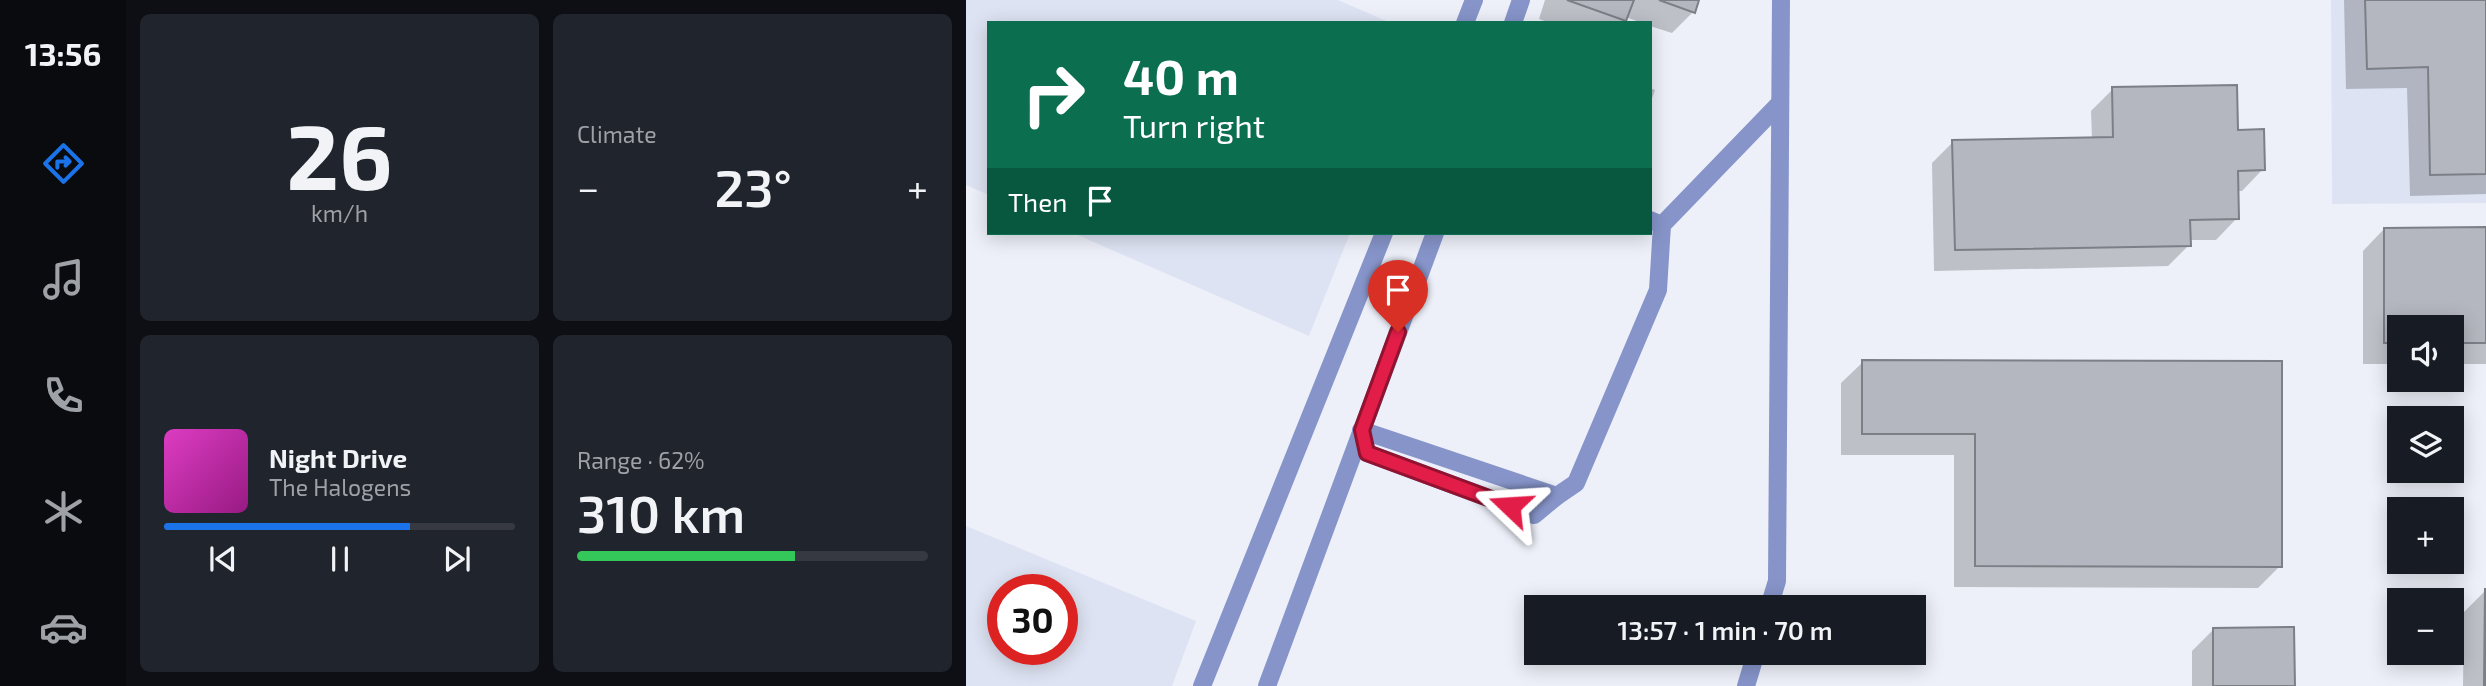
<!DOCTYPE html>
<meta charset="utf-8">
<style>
:root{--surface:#171b24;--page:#20242c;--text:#f1f3f6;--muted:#9ea1a6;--line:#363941;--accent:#1a73e8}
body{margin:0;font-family:"Exo 2",sans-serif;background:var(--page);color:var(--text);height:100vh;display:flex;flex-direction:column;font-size:26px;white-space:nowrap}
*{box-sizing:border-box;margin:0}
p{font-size:23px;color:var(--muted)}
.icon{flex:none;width:38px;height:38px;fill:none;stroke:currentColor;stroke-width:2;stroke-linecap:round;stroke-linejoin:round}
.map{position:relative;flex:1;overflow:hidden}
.drawer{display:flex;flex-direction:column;gap:14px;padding:14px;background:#0d0f14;width:840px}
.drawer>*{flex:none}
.banner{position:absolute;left:21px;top:21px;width:665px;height:214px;border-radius:0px;box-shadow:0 4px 18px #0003;background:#0b6e4f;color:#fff;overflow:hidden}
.tools{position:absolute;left:1421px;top:315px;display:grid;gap:14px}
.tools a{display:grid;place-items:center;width:77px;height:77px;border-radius:0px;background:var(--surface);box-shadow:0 4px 18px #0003;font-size:35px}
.speed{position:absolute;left:21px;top:574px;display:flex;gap:14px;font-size:35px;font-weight:700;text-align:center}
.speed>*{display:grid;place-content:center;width:91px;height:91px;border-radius:50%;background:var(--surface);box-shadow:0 4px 18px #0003;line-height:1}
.speed .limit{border:10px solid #d22;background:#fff;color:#111}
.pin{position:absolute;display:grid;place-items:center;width:60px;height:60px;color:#fff;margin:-72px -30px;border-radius:50% 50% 50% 0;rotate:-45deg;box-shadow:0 0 7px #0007}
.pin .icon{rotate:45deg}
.me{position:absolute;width:77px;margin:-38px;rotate:290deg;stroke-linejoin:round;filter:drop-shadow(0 0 5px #0008)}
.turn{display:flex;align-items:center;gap:24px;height:147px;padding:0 21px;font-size:32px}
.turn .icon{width:91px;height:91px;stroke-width:2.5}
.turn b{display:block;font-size:49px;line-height:60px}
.then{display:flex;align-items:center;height:66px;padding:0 21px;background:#0003;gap:14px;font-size:26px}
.big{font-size:52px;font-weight:600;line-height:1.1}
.drawer .tile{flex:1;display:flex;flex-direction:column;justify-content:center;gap:10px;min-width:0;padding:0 24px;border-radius:10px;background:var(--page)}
.drawer .dial{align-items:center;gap:0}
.dial b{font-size:91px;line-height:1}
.song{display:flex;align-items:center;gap:21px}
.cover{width:84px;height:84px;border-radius:10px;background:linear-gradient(135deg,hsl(310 70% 55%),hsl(310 70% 35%))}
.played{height:7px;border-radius:4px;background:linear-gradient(90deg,var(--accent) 70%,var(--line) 70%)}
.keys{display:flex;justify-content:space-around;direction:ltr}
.heat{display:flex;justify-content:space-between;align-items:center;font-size:38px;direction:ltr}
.charge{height:10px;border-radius:5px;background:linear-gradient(90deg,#34c759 62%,var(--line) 0)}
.drawer .tiles{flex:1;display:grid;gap:14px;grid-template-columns:repeat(2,1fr)}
.trip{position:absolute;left:558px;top:595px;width:402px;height:70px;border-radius:0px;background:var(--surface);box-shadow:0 4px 18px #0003;font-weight:600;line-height:70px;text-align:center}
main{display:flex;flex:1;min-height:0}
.tab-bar{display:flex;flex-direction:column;width:126px;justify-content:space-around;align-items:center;background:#090b0e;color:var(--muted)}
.tab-bar .icon{width:49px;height:49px}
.tab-bar .active{color:var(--accent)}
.tab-bar b{font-size:32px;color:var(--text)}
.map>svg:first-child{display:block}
.built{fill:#dee3f3;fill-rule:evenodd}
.shadow{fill:#0003}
.building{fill:#b5b7c0;stroke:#7c7f86;stroke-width:2}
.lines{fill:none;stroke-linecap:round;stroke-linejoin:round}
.minor{stroke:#8694c9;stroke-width:18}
.route-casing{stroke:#92132f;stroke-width:18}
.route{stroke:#e11d48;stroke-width:12}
</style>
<main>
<nav class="tab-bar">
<b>13:56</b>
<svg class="icon active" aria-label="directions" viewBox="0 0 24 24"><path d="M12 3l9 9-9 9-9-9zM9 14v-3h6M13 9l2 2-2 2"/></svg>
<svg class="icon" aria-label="music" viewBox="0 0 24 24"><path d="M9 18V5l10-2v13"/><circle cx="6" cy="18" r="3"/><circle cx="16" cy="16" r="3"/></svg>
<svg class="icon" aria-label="phone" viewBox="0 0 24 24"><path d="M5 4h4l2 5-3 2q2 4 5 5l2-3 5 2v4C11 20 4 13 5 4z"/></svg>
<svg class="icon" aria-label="climate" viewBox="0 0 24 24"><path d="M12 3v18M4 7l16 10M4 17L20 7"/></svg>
<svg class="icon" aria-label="car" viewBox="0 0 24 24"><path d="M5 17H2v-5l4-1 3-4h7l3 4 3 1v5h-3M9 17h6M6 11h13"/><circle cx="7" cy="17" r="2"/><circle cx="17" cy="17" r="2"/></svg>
</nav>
<section class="drawer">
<div class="tiles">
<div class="tile dial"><b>26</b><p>km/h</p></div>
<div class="tile"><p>Climate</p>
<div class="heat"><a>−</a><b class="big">23°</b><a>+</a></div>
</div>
<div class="tile">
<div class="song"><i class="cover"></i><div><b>Night Drive</b><p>The Halogens</p></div></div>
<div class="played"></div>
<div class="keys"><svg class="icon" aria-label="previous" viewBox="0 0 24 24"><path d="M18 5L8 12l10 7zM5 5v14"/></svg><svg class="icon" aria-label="pause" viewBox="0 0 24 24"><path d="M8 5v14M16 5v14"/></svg><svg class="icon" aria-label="next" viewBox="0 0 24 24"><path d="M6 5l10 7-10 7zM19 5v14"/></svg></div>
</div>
<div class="tile"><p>Range · 62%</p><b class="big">310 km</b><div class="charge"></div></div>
</div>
</section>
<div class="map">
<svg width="1520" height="686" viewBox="0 0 1520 686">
<rect width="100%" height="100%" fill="#edf0f9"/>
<!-- built -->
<g class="built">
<polygon points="0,0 372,0 425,23 23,23 23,195 0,185"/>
<polygon points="1365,0 1520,0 1520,203 1366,204"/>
<polygon points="107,233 384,233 343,336"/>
<path d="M0,526L230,621L206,686H0ZM37,590H96V649H37Z"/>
</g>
<!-- shadow -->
<g class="shadow">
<polygon points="579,0 731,0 727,12 706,33 684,26 684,23 676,23 660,17 656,23 584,23 573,19"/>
<polygon points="1378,0 1520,0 1520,194 1444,196 1441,88 1380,89"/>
<polygon points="684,88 689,90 684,104"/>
<polygon points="1147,89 1270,131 1297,169 1276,191 1271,191 1271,218 1250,240 1223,240 1223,245 1202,266 968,271 966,163 987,142 1126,139 1125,111"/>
<polygon points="1418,229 1520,229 1520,364 1486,364 1486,327 1433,327 1433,364 1397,364 1397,251"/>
<polygon points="897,362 1314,566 1292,588 988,587 988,455 875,455 875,383"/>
<polygon points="1520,590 1520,686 1497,686 1498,612"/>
<polygon points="1247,630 1327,686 1226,686 1226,651"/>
</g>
<!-- building -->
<g class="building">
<polygon points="601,0 668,0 660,21"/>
<polygon points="693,0 733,0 729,13"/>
<polygon points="1399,0 1520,0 1520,174 1464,175 1462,67 1401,69"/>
<polygon points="1271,85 1272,130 1298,129 1299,170 1272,171 1273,219 1224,220 1225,246 989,250 986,140 1147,137 1146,87"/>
<polygon points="1520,227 1520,343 1486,343 1486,327 1433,327 1433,343 1418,343 1418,228"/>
<polygon points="896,360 1316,361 1316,567 1009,566 1009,434 896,434"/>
<polygon points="1519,588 1520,686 1518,686"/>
<polygon points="1328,627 1329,686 1247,686 1247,628"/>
</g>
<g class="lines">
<!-- minor -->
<g class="minor">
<polyline points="499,23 508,0"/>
<polyline points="547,23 555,0"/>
<polyline points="684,220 696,225 814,103"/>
<polyline points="395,430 591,496 610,483 692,290 696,225"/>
<polyline points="396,431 401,453 568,515 591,496"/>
<polyline points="803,607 811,581 815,0"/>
<polyline points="236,686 418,233"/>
<polyline points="301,686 469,233"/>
<polyline points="780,686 790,653"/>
</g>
</g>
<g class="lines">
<defs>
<polyline id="route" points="432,332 396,430 401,453 544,506"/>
</defs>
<!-- route casing -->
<use href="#route" class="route-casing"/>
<!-- route -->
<use href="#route" class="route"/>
</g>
</svg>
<div class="tools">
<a><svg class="icon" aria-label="sound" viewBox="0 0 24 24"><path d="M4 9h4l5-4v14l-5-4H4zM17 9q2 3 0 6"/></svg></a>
<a><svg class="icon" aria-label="layers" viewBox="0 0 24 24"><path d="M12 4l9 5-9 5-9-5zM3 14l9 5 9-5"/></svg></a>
<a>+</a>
<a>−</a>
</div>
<div class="speed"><div class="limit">30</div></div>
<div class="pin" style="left:432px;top:332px;background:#d93025"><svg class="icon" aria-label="arrive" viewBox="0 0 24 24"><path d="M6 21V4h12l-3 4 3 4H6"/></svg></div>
<svg class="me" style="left:544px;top:506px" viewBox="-20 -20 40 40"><path d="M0-17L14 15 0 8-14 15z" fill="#e11d48" stroke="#fff" stroke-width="4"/></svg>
<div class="trip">13:57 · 1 min · 70 m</div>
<div class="banner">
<div class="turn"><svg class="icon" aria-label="right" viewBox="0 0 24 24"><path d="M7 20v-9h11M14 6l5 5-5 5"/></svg><div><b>40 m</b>Turn right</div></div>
<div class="then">Then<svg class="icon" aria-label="arrive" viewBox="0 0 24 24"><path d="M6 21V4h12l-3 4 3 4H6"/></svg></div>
</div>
</div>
</main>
